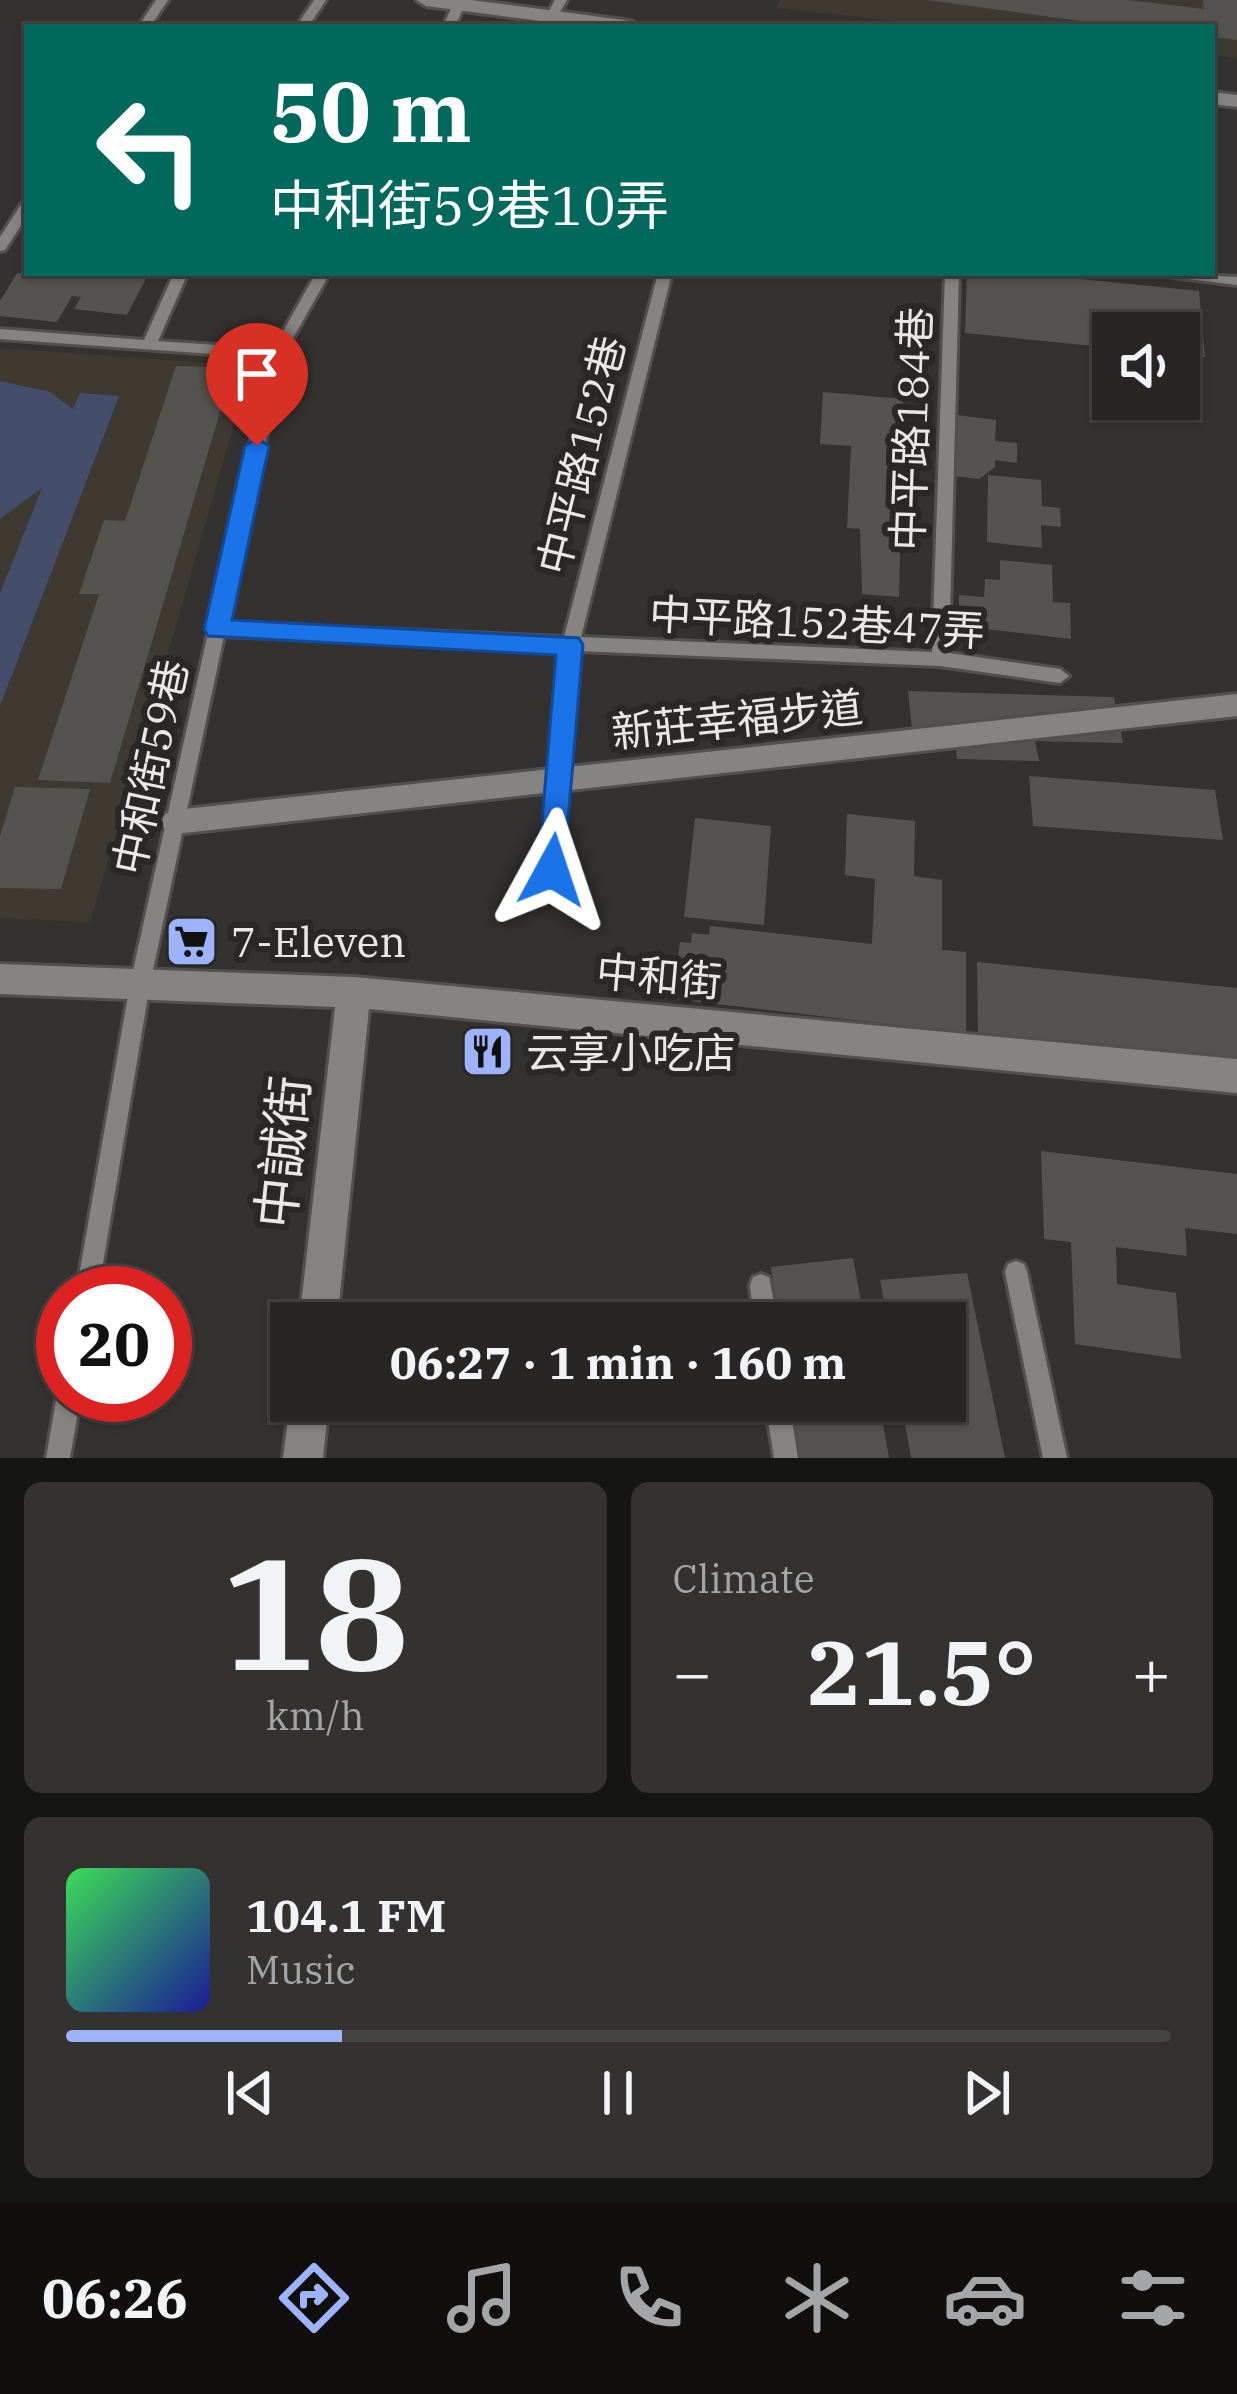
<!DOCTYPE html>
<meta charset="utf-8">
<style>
:root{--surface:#272624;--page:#333231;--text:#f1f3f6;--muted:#a4a5a6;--line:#434341;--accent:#9db4fd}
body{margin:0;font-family:"IBM Plex Serif","Noto Sans TC",serif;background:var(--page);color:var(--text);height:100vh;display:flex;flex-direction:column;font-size:45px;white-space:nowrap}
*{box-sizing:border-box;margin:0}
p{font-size:39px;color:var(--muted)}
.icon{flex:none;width:66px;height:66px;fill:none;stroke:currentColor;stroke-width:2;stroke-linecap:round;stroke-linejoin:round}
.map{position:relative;height:1458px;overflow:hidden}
.details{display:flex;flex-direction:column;gap:24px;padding:24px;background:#151514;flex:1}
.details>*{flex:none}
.banner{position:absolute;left:24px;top:24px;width:1191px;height:252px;border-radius:0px;box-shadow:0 3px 9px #0004,0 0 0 3px var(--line);background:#00695c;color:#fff;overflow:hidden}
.buttons{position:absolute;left:1092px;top:312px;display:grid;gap:24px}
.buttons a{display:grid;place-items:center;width:108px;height:108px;border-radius:0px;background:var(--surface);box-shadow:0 3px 9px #0004,0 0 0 3px var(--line);font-size:60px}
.speed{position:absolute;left:36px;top:1266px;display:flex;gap:24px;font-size:60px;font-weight:700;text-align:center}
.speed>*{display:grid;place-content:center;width:156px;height:156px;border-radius:50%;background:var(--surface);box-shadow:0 3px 9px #0004,0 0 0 3px var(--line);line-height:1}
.speed .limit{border:18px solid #d22;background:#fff;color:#111}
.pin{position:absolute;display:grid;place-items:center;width:102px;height:102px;color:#fff;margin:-123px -51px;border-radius:50% 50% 50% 0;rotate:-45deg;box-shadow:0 0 12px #0007}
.pin .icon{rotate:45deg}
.me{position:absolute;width:132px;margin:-66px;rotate:5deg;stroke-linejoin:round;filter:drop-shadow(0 0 9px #0008)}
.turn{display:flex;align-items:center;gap:42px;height:252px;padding:0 48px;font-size:54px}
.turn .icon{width:156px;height:156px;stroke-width:2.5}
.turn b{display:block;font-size:84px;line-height:102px}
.big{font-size:90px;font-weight:700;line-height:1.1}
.details .widget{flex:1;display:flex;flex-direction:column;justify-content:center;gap:18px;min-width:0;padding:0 42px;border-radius:18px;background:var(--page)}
.details .dial{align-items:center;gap:0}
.dial b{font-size:156px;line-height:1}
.song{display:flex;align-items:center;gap:36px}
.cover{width:144px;height:144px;border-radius:18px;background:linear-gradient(135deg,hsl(130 70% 55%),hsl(240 70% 35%))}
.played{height:12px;border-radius:6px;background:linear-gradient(90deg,var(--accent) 25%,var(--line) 25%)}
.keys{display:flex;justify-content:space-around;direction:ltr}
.heat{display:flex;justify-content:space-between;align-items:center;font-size:66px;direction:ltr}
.details .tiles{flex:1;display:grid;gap:24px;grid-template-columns:1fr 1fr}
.widget:last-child{grid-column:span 2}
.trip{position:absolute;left:270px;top:1302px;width:696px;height:120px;border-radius:0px;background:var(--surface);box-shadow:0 3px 9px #0004,0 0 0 3px var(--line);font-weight:700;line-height:120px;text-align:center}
.menu{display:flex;height:192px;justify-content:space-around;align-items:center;background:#100f0e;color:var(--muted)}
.menu .icon{width:84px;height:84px}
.menu .selected{color:var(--accent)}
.menu b{font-size:54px;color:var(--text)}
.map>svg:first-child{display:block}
.built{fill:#3e3931}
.green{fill:#444d6a}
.building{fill:#555350}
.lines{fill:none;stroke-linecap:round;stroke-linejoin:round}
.service-casing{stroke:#51504e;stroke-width:6}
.pedestrian-casing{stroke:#51504e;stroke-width:6}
.minor-casing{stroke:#51504e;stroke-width:6}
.service{fill:#868482;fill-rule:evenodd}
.pedestrian{fill:#868482;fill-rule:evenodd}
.minor{fill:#868482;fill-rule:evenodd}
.route{fill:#1a73e8;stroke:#114b97;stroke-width:3}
.labels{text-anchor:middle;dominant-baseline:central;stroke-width:12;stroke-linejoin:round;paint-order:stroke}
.street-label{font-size:42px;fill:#e9e8e6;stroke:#2a2826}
.poi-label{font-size:42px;fill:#e9e8e6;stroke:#2a2826;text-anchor:start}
.near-street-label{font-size:51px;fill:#e9e8e6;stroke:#2a2826}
</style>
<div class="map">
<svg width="1237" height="1458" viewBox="0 0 1237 1458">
<rect width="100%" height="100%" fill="#343230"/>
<!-- built -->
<g class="built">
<polygon points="780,0 1237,0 1237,58 1212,55 1212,27 952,27 776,8"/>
<polygon points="0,348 251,366 90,922 0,918"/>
</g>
<!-- green -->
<polygon class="green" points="0,381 50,392 73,409 80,393 119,396 0,706 0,593 42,488 0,519"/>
<!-- building -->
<g class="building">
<polygon points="927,0 1128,0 1204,9 1203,0 1237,0 1237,40 1212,37 1212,27 1125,27"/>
<polygon points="17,273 39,275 149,273 127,315 74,309 81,297 72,296 57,322 0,316 0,301"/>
<polygon points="967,273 1021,273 1199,291 1205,357 1179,355 1179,333 1113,333 1113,348 965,333"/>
<polygon points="176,366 233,368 110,783 38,780 99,594 79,594 104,520 125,521"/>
<polygon points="823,392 903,399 899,597 862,594 860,529 847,528 851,446 820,444"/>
<polygon points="950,414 996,420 995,441 1017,443 1017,463 995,460 995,467 979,479 946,475"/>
<polygon points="988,475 1041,480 1042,506 1060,508 1061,527 1041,525 1042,548 987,542"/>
<polygon points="1000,560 1052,565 1053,602 1070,603 1071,639 959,626 959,595 984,597 985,579 1000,580"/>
<polygon points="908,691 1114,697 1123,743 1035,741 1039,761 957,759 955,739 913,738"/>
<polygon points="1029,776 1215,790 1223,840 1033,826"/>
<polygon points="15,787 90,789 61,889 0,888 0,836"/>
<polygon points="847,814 915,821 914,876 942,880 942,950 966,952 966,1033 673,999 680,942 691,943 692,933 709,935 710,926 872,944 875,879 845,875"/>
<polygon points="695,818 771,826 764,925 684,917"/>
<polygon points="977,962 1237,988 1237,1060 978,1033"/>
<polygon points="1041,1151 1237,1174 1237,1234 1185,1228 1187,1256 1116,1247 1117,1284 1176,1293 1181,1359 1075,1344 1071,1242 1044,1239"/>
<polygon points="853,1258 865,1323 779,1323 771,1267"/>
<polygon points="967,1273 1005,1458 911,1458 901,1401 945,1401 945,1323 888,1323 880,1280"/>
<polygon points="791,1401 879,1401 889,1458 800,1458"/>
</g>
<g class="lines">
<defs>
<g id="service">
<polygon points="156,0 168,0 150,27 138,27"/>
<polygon points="314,0 326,0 308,27 296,27"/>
<polygon points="459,0 465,4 455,27 443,27 453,4"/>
<polygon points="555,0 567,0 556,19 548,19 546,16"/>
<polygon points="27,202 27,216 5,250 0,251 0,237 22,203"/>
<polygon points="174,273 188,273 158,341 273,349 316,273 330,273 284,354 227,623 564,637 658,273 672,273 581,637 932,652 945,273 959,273 949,653 1060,669 1069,676 1060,683 940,666 578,651 562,870 559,876 552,878 545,876 542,870 561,650 224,636 150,984 98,1293 76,1293 130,984 269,358 0,339 0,329 144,340"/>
<polygon points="1165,273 1237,277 1237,285 1172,277"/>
<polygon points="1016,1261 1024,1264 1027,1272 1067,1458 1043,1458 1005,1272 1008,1264"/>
<polygon points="761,1274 769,1277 778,1323 754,1323 750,1285 753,1277"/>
<polygon points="63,1386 63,1395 81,1395 70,1458 46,1458 57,1395"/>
<polygon points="765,1401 789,1401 798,1458 774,1458"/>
</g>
<polygon id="pedestrian" points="1237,694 1237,716 175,834 165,830 161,822 165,814 175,810"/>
<g id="minor">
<polygon points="416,0 471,0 631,21 641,27 586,27 426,6"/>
<polygon points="1212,92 1237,95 1237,107 1212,104"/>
<polygon points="0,964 354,977 1237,1059 1237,1093 369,1009 337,1323 299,1323 335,1007 0,994"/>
<polygon points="291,1397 291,1401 329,1401 323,1458 283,1458"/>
</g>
</defs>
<!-- service casing -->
<use href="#service" class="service-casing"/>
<!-- pedestrian casing -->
<use href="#pedestrian" class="pedestrian-casing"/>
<!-- minor casing -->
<use href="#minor" class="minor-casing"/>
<!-- service -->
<use href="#service" class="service"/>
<!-- pedestrian -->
<use href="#pedestrian" class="pedestrian"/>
<!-- minor -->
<use href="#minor" class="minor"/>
</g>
<!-- route -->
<polygon class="route" points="257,438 269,446 232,620 579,638 583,645 563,879 552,882 542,879 538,870 556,655 208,636 204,629 245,446"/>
<!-- icons -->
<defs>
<symbol id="supermarket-square" viewBox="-11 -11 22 22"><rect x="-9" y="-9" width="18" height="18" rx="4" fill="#9db4fd" stroke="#2a2826"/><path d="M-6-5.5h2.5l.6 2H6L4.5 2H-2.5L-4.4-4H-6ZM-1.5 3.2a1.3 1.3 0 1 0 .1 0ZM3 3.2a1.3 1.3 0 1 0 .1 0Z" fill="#111"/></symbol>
<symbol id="restaurant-square" viewBox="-11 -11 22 22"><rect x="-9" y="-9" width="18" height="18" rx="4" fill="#9db4fd" stroke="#2a2826"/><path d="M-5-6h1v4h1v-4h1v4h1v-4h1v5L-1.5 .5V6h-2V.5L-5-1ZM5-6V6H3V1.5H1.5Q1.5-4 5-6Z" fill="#111"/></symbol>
</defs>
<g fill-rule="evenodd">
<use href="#supermarket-square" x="162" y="912" width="59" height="59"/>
<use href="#restaurant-square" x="458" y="1022" width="59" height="59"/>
</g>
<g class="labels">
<!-- street labels -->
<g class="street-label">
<text transform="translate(911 429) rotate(-88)">中平路184巷</text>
<text transform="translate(581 455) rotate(-76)">中平路152巷</text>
<text transform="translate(817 622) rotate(3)">中平路152巷47弄</text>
<text transform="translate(737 719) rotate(-6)">新莊幸福步道</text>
<text transform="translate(150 767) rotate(-78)">中和街59巷</text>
<text transform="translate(659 976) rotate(5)">中和街</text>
</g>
<!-- poi labels -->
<g class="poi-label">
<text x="231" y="941">7-Eleven</text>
<text x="526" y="1052">云享小吃店</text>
</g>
<!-- near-street labels -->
<g class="near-street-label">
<text transform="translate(282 1152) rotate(-84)">中誠街</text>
</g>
</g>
</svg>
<div class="buttons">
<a><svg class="icon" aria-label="sound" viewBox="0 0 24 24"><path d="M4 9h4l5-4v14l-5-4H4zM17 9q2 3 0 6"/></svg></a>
</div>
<div class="speed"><div class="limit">20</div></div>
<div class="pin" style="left:257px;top:446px;background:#d93025"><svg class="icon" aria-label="arrive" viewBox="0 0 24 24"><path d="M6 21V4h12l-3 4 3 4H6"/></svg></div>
<svg class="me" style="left:552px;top:870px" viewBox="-20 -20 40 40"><path d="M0-17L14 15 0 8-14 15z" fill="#1a73e8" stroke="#fff" stroke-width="4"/></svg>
<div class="trip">06:27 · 1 min · 160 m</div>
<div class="banner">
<div class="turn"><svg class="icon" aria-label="left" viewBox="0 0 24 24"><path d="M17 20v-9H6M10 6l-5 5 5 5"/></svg><div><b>50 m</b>中和街59巷10弄</div></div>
</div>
</div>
<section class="details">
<div class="tiles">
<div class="widget dial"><b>18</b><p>km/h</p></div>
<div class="widget"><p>Climate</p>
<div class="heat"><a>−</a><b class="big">21.5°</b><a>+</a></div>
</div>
<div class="widget">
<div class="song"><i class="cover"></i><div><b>104.1 FM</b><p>Music</p></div></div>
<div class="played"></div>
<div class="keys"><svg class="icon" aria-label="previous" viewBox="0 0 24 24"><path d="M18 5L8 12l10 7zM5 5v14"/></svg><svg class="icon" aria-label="pause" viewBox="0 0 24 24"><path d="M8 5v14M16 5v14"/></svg><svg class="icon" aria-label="next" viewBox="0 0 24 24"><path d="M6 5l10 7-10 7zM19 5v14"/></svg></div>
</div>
</div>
</section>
<nav class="menu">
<b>06:26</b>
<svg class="icon selected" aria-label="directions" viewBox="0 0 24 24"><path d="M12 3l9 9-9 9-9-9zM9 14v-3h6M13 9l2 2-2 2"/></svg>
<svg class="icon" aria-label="music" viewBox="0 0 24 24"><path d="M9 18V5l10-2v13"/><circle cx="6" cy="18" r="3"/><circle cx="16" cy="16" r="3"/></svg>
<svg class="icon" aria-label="phone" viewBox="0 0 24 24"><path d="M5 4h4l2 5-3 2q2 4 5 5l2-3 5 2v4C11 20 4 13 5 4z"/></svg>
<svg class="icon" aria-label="climate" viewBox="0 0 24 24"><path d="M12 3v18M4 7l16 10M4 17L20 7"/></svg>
<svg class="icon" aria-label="car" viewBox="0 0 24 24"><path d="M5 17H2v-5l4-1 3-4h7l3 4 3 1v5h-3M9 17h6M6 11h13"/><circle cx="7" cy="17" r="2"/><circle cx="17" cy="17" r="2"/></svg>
<svg class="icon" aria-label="filters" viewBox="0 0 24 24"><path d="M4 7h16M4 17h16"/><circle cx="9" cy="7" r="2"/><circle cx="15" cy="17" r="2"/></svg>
</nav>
